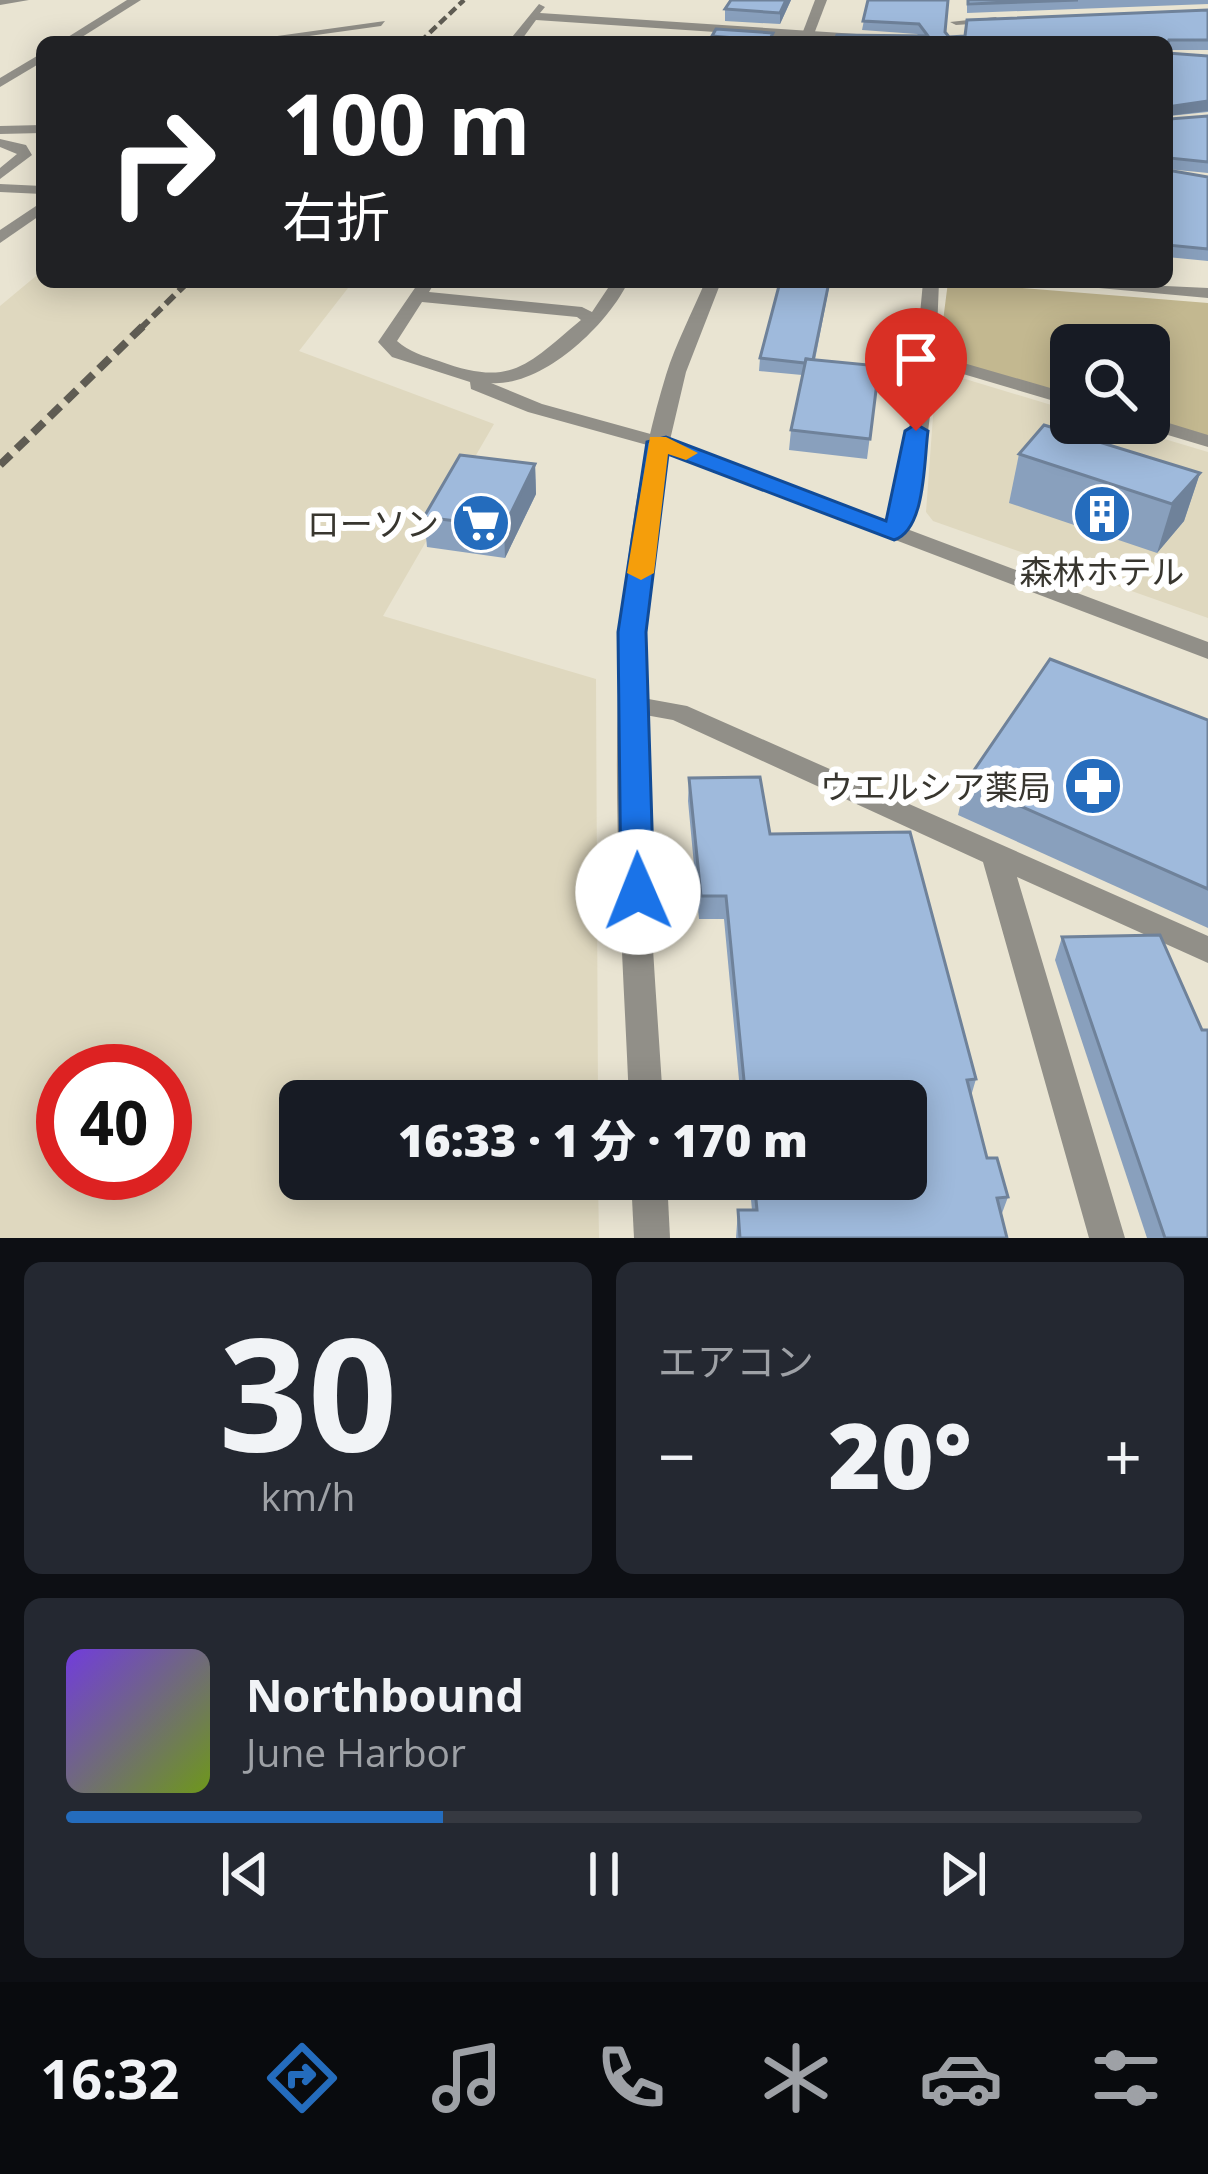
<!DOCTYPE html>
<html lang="ja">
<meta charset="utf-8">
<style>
:root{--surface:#171b24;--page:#242831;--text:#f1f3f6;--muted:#9ea1a6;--line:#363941;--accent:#246cbd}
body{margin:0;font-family:"Open Sans","Noto Sans JP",sans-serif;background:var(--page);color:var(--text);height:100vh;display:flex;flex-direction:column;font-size:45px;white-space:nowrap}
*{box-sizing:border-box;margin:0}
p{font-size:39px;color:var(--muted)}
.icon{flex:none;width:66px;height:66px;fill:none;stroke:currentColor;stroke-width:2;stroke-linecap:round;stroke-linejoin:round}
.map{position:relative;height:1238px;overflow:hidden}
.drawer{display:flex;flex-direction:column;gap:24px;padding:24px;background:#0d0f14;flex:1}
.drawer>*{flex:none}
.top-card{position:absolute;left:36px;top:36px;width:1137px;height:252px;border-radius:18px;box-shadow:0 6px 30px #0003;background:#202124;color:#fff;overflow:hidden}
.buttons{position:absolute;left:1050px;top:324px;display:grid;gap:24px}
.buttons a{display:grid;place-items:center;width:120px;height:120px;border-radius:18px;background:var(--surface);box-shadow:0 6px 30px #0003;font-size:60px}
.speed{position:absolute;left:36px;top:1044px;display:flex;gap:24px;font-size:60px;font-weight:700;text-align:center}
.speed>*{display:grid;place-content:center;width:156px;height:156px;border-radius:50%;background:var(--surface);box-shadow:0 6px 30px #0003;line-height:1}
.speed .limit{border:18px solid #d22;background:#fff;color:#111}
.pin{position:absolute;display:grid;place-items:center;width:102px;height:102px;color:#fff;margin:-123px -51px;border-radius:50% 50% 50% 0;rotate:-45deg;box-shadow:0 0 12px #0007}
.pin .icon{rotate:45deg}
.me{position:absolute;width:132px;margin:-66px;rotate:359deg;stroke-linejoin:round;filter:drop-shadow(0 0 9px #0008)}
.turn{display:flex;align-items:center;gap:42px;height:252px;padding:0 48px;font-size:54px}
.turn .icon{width:156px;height:156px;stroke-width:2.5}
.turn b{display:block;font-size:84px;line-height:102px}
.big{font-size:90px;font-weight:800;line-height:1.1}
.drawer .tile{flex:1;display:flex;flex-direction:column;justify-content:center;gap:18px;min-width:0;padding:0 42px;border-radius:18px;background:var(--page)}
.drawer .dial{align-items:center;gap:0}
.dial b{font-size:156px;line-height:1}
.song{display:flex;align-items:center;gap:36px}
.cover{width:144px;height:144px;border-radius:18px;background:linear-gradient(135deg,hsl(260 70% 55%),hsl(80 70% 35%))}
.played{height:12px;border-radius:6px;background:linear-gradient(90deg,var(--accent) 35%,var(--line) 35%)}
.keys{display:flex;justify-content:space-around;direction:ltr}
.heat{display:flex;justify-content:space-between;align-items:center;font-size:66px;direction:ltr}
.drawer .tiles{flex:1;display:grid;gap:24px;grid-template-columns:1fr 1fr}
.tile:last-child{grid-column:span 2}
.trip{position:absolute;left:279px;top:1080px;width:648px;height:120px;border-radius:18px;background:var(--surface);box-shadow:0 6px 30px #0003;font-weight:800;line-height:120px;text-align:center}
.tabs{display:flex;height:192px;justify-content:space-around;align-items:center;background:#090b0e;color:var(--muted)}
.tabs .icon{width:84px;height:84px}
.tabs .on{color:var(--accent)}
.tabs b{font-size:54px;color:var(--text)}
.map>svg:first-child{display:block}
.built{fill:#dfd8bf;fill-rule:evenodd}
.green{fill:#c3b890}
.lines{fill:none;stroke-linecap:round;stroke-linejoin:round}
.minor{fill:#918f88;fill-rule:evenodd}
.tertiary{fill:#918f88;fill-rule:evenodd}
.rail-far2{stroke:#5f5c53;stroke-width:4.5;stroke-dasharray:9 4.5;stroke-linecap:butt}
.rail-far1{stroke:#5f5c53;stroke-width:6;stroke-dasharray:12 6;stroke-linecap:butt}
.rail{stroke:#5f5c53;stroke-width:8;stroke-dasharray:15 8;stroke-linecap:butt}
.wall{fill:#89a0bd}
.shaded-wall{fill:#6f829a}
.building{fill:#9fbadc;stroke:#6f829a;stroke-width:3}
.route{fill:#1a73e8;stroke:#114b97;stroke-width:3}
.slow{fill:#f59e0b}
.labels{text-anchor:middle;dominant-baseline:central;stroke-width:12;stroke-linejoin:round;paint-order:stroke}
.poi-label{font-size:33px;fill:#38362f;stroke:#fff;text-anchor:end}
</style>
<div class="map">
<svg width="1208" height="1238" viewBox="0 0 1208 1238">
<rect width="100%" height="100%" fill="#e9e4d2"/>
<!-- built -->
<g class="built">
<path d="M42,271V282H292L348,288L299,351L494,424L383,616L596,679L598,1101H300V1179H598L599,1238H0V306ZM63,1071H165V1173H63Z"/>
<polygon points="952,375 1071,411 1071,423 1111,423 1208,452 1208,618 933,521 926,512 936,376"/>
</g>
<!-- green -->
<polygon class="green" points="948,282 1208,303 1208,437 1149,420 1149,345 1071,345 1071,396 951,360 939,352"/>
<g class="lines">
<!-- minor -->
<g class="minor">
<polygon points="0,0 29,0 0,5"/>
<polygon points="539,4 545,7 540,13 917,38 923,42 864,42 536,20 520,42 508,42"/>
<polygon points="996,17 1000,22 956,25 950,22"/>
<polygon points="385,21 381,26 266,42 234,42"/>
<polygon points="42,125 42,133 0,134 0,126"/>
<polygon points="0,139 26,145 32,155 0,179 0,168 17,154 0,147"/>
<polygon points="0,184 42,186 42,194 0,192"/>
<path d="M419,282H435L429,292L582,307L592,312L612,282H628C607,326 542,387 491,383L542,404L665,438L668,442L658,448L528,412L471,389L470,382L392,357L378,342ZM422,302L577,317L581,320C527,365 512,388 439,361C424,356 409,352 397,341Z"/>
<polygon points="923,282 939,282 936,355 1071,394 1071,406 936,366 923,473 905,533 894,540 883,533 908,442"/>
<polygon points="1080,282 1208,288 1208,298 1088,287"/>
<polygon points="1149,417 1208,435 1208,447 1141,427 1138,423 1149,423"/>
<polygon points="632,696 687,706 1208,936 1208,963 1017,877 1125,1238 1089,1238 983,862 673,720 623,711 619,705 623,699"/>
</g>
<!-- tertiary -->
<g class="tertiary">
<polygon points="127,0 141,0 74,42 60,42"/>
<polygon points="815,0 827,0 811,42 799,42"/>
<polygon points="42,53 42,62 0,87 0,78"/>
<polygon points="42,202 42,214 0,243 0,230"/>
<path d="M705,282H721L686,372L670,440L1208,642V659L667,453C653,512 650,574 647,634C640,790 653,946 663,1101H629C619,861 595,607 666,375C676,343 692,313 705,282Z"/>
<polygon points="631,1179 667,1179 670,1238 634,1238"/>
</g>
<!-- rail-far2 -->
<polyline class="rail-far2" points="420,42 464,0"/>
<!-- rail-far1 -->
<polyline class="rail-far1" points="140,329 188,282"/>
<!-- rail -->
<polyline class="rail" points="0,465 143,326"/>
</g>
<!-- wall -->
<g class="wall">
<polygon points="731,0 791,0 780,24 725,21 725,9"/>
<polygon points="868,0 948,0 945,32 949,37 964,36 967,20 1208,10 1208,50 1167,50 1167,42 834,42 837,35 919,36 917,34 862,30"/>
<polygon points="967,0 1208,0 1208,4 967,13"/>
<polygon points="773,33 772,42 711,42 712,36"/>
<polygon points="1167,53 1208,56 1208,112 1169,116 1170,119 1208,116 1208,173 1167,169"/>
<polygon points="1167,170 1208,177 1208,261 1167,257"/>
<polygon points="780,282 830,282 815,360 879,366 867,459 789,450 791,430 802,375 759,371 760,358"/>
<polygon points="1019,454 1200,473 1184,521 1157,553 1009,503"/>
<polygon points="535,464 536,494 505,558 427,547 424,517"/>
<polygon points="1208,720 1208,928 958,815 966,782"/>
<polygon points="689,778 770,834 976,1079 971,1096 987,1158 1008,1197 1001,1216 1007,1238 736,1238 738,1210 752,1210 749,1179 906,1179 906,1101 741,1101 724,919 699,919 688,801"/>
<polygon points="1062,937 1202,1030 1208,1238 1147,1238 1055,960"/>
</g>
<!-- shaded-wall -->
<g class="shaded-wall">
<polygon points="786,0 791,0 780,24 780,13"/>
<polygon points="1208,101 1208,111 1167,116 1167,107"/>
<polygon points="535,464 536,494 505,558 504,527"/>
<polygon points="1200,473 1184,521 1157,553 1172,504"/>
</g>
<!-- building -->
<g class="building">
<polygon points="731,0 786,0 780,13 725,9"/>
<polygon points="868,0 948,0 945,32 949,37 965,36 967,20 1208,10 1208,40 1169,40 1167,46 1167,42 834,42 837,35 928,36 919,24 863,21"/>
<polygon points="968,0 1078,0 968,4"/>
<polygon points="716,29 773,33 769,41 712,36"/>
<polygon points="1167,53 1208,56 1208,101 1167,107"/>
<polygon points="1167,112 1170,119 1208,116 1208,162 1170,158 1167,166"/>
<polygon points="1167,170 1208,177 1208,249 1167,245"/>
<polygon points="780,282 829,282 813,360 806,359 805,363 760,358"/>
<polygon points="806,359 879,366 870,439 791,430"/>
<polygon points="1044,425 1200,473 1172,504 1019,454"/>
<polygon points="460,455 535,464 504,527 424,517"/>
<polygon points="1050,659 1208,720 1208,889 966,782"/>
<polygon points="760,777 770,834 910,832 976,1079 967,1080 987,1158 997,1158 1008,1197 997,1198 1007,1238 740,1238 738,1210 757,1210 754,1179 906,1179 906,1101 746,1101 726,896 701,896 689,778"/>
<polygon points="1160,935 1202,1030 1208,1030 1208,1238 1165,1238 1062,937"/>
</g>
<!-- route -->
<path class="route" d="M916,424L928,431C924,459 926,530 894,540L668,454L646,632L654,892L649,902H626L621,892L618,632L647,442L666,437L886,521L905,431Z"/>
<!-- slow -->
<polygon class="slow" points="650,437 666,437 698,453 686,460 668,454 654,573 641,580 627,573"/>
<!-- icons -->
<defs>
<symbol id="building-disc" viewBox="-11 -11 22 22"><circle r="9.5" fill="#246cbd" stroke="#fff"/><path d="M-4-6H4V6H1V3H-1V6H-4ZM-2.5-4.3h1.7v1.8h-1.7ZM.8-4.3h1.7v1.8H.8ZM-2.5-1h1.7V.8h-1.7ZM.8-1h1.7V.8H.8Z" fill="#fff"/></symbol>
<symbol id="supermarket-disc" viewBox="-11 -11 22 22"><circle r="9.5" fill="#246cbd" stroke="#fff"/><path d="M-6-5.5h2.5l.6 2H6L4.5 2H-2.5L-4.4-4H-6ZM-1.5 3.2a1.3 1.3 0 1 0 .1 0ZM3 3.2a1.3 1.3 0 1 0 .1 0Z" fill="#fff"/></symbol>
<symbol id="pharmacy-disc" viewBox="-11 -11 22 22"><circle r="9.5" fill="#246cbd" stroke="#fff"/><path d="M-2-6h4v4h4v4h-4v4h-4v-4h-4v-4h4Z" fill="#fff"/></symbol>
</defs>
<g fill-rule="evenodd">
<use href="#building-disc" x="1069" y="481" width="66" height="66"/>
<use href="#supermarket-disc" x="448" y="490" width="66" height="66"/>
<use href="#pharmacy-disc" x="1060" y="753" width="66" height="66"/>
</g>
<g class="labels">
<!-- poi labels -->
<g class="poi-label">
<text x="439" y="523">ローソン</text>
<text x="1102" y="571" text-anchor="middle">森林ホテル</text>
<text x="1051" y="786">ウエルシア薬局</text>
</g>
</g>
</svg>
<div class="buttons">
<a><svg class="icon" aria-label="search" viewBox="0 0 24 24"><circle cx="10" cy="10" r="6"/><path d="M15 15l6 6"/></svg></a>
</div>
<div class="speed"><div class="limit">40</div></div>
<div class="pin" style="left:916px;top:431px;background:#d93025"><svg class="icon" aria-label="arrive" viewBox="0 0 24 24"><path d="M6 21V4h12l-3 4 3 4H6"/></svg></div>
<svg class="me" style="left:638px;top:892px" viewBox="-20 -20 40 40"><circle r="19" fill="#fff"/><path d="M0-13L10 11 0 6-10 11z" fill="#1a73e8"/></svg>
<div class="trip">16:33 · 1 分 · 170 m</div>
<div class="top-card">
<div class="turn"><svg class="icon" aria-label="right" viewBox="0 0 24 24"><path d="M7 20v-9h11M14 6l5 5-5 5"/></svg><div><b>100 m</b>右折</div></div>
</div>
</div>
<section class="drawer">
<div class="tiles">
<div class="tile dial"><b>30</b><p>km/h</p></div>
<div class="tile"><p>エアコン</p>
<div class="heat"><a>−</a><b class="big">20°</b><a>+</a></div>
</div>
<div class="tile">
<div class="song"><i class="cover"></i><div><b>Northbound</b><p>June Harbor</p></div></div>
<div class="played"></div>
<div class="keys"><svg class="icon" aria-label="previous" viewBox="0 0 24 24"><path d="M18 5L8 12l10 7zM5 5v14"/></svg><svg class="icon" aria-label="pause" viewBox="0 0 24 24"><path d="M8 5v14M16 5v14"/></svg><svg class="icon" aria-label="next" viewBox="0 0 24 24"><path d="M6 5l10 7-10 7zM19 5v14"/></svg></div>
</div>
</div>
</section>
<nav class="tabs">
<b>16:32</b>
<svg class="icon on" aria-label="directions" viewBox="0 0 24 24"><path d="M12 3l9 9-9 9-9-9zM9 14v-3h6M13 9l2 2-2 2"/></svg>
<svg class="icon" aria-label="music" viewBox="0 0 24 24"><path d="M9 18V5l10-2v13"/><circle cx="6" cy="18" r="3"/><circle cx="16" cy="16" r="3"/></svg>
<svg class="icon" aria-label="phone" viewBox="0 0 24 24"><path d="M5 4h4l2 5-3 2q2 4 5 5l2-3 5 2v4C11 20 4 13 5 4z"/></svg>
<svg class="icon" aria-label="climate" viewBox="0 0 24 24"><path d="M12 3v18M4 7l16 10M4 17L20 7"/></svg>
<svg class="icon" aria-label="car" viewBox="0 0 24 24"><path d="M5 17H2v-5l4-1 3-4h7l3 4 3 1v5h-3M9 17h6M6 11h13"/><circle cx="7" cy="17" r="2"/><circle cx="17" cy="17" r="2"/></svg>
<svg class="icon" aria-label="filters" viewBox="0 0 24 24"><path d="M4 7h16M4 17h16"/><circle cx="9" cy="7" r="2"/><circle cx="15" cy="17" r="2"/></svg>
</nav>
